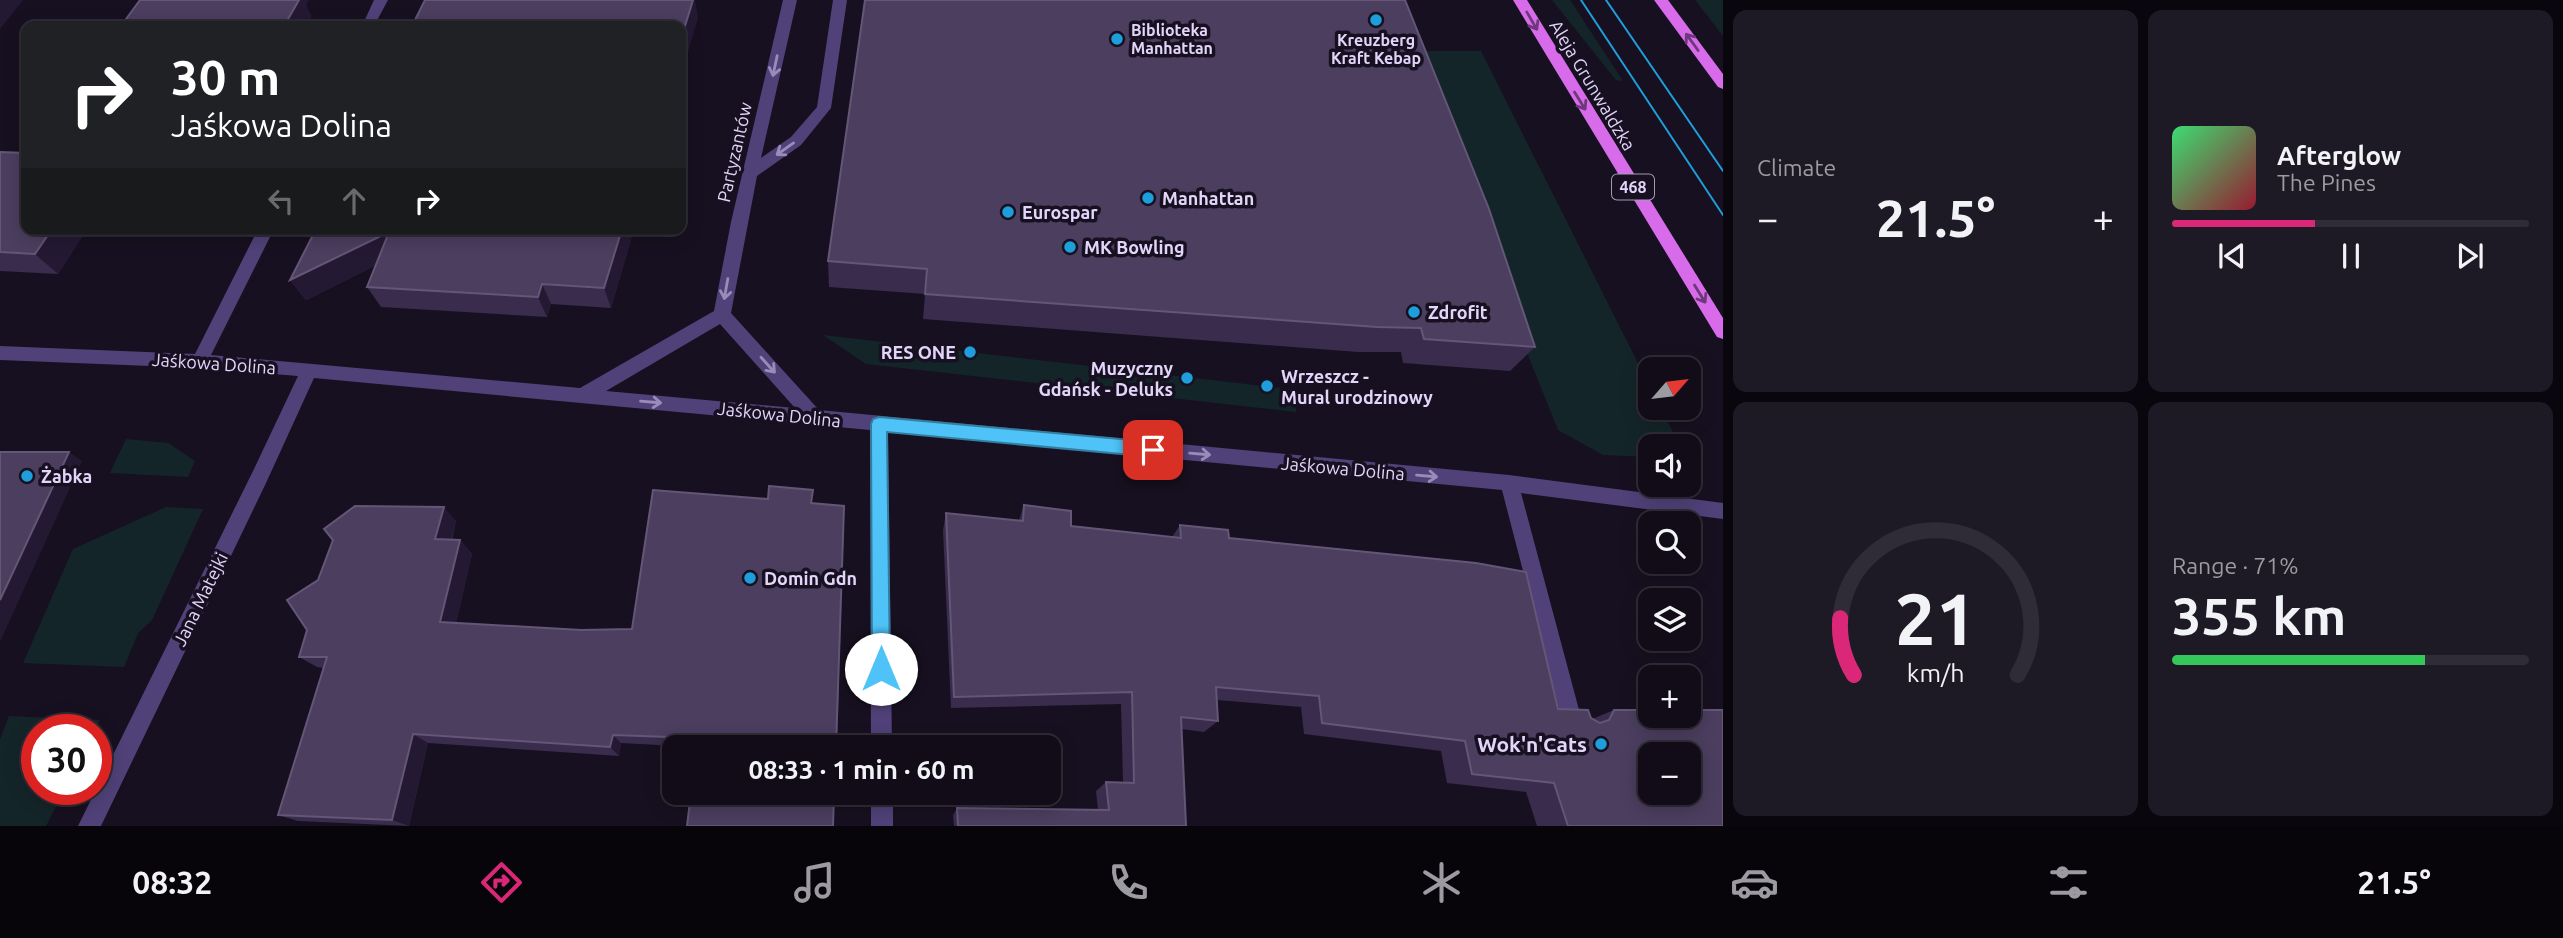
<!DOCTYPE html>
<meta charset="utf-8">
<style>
:root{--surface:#110c18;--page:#1e1a25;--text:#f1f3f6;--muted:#9c9ba2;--line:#302c37;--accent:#db2777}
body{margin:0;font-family:Ubuntu,sans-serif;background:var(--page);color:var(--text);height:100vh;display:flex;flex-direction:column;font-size:26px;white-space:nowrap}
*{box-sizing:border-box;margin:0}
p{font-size:23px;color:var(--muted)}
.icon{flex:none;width:38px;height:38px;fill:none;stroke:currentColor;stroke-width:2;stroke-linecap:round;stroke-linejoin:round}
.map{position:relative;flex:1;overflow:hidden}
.side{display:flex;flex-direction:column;gap:10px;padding:10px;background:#09070d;width:840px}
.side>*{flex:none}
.guide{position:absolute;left:21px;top:21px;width:665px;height:214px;border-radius:14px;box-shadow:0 4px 18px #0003,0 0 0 2px var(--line);background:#202124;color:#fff;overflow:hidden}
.needle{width:46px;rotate:62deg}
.buttons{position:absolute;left:1638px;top:357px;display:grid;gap:14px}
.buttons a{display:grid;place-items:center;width:63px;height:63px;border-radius:14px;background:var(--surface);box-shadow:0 4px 18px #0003,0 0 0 2px var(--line);font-size:35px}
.speed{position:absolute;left:21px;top:714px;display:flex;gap:14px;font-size:35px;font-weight:700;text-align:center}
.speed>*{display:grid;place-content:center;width:91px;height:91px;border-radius:50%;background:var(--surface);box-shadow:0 4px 18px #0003,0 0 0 2px var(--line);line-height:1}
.speed .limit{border:10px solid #d22;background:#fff;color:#111}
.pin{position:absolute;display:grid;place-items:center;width:60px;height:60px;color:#fff;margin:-30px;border-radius:14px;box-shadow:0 4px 10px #0006}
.me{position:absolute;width:77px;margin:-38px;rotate:0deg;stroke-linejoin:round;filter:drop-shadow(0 0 5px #0008)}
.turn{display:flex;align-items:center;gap:24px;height:147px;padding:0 35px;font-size:32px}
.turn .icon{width:91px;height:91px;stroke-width:2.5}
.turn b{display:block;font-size:49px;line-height:60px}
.lanes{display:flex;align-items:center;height:66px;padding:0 35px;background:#0003;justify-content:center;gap:35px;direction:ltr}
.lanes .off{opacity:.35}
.big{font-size:52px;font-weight:600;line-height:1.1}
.side .card{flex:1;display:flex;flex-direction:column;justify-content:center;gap:10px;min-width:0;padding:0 24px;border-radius:14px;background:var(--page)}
.side .dial{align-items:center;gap:0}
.dial svg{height:182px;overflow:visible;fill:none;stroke:var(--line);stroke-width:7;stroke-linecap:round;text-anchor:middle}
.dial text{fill:var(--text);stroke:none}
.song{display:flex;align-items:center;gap:21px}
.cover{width:84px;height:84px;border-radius:10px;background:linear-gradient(135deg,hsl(140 70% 55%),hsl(350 70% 35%))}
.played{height:7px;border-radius:4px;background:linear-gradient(90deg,var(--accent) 40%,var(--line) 40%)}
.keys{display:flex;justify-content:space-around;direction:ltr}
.heat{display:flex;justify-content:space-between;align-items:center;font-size:38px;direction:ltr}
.charge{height:10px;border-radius:5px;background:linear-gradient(90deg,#34c759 71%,var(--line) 0)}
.side .tiles{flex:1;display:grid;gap:10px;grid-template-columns:repeat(2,1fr)}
.trip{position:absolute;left:662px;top:735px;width:399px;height:70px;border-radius:14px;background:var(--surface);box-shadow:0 4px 18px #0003,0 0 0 2px var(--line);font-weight:600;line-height:70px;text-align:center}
.tabs{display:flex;height:112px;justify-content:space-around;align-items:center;background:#07050a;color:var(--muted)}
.tabs .icon{width:49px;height:49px}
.tabs .on{color:var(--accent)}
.tabs b{font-size:32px;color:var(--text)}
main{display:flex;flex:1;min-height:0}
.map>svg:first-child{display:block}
.green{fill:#142529}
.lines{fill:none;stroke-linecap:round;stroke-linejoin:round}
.minor{fill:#504279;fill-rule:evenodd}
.major{fill:#d86bea;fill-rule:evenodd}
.tram{stroke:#1f9edc;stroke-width:2}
.wall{fill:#392c4c}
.shaded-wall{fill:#241933}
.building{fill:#4b3e5f;stroke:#635677;stroke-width:2;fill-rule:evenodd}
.oneway{stroke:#6e397b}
.oneway2{stroke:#998cb9}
.route{fill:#4fc3f7;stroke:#337fa1;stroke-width:2}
.poi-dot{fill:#1f9edc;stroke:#171020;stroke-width:2.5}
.labels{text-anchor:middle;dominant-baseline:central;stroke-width:7;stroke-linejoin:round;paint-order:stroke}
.far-poi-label{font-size:16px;font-weight:bold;fill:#e2d5f9;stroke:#171020;text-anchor:start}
.shield{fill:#171020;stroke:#a59ab8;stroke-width:2}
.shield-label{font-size:16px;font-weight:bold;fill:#e2d5f9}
.street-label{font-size:18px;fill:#e2d5f9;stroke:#171020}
.poi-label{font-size:18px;font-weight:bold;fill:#e2d5f9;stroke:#171020;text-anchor:start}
.near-poi-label{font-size:21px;font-weight:bold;fill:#e2d5f9;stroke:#171020;text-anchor:end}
</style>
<main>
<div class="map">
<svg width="1723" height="826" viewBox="0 0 1723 826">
<rect width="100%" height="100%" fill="#171020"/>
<!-- green -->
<g class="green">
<polygon points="1552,0 1570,0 1623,81 1616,80"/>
<polygon points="1695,0 1723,0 1723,36"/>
<polygon points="1406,51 1481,51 1650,387 1650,408 1661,408 1680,446 1650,446 1650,457 1603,455 1558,430"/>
<polygon points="823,335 1297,390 1296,412 866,364"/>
<polygon points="126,439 168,443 195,461 188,477 110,473"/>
<polygon points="166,507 203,509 152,620 138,633 124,667 23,663 73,549"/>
<polygon points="9,716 100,720 95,730 37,730 37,789 65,789 46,826 0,826 0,739"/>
</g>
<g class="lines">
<!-- minor -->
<g class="minor">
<polygon points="374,0 388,0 374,26 362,26"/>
<path d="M783,0H797L761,158L791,137L817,107L833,0H847L831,108L801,145L757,176L731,313L819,410L1509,475L1723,503V519L1521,493L1582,721L1579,728L1572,731L1565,728L1562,721L1502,490L888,432L892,747H871L870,430L314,378L266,483L101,826H78L253,471L298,376L200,368L0,360V346L195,354L258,229H274L211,355L580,388L714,311L731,222ZM720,324L795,408L606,391Z"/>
<rect x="871" y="793" width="22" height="33"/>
</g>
<!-- major -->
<g class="major">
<polygon points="1513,0 1527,0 1723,318 1723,339 1717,337"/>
<polygon points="1654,0 1668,0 1723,74 1723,89 1718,87"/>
</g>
<!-- tram -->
<g class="tram">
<polyline points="1581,0 1723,215"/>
<polyline points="1606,0 1723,171"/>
</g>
</g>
<!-- wall -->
<g class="wall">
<polygon points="865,0 1535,347 1510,371 1403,363 1401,352 1358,352 923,319 925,294 829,287 828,261"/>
<polygon points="0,152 26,229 87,229 58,274 0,271"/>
<polygon points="316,229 634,229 611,308 551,304 547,317 381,307 367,287 376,265 306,300 290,280"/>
<polygon points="814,503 844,506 844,520 837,747 696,747 621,743 619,756 428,743 409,826 298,821 278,815 323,668 317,667 299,657 307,630 318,580 333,540 456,521 452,540 460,540 472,554 456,623 581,630 632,629"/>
<polygon points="1024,505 1071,526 1172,537 1180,525 1229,538 1558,709 1592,719 1614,710 1723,826 1537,826 1526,792 1447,783 1441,751 1304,734 1301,707 1217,700 1218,721 1204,732 1181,729 1186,826 954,826 953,815 957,808 1098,810 1096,791 1106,782 1123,782 1121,704 951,708 943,530 946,513 1019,520"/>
</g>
<!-- shaded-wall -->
<g class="shaded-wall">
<polygon points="0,0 23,0 0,29"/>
<polygon points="292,0 309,0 306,5 312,16 306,26 284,26"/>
<polygon points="693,0 695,0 698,18 681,76 681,39"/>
<polygon points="52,229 87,229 58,274 35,254"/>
<polygon points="622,229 634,229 611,308 604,288"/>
<polygon points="389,232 402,252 306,300 290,280"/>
<polygon points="542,284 551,304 547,317 538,297"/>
<polygon points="69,452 82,461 0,642 0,600"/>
<polygon points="844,506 844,520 837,747 836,747"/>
<polygon points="444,507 456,521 448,553 435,539"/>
<polygon points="460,540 472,554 454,633 440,622"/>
<polygon points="413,734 428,743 409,826 392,820"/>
<polygon points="613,735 621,743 619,756 610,747"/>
<polygon points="834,793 835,793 834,826 833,826"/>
</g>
<!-- building -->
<g class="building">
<polygon points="140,0 299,0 284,26 121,26"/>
<polygon points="425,0 693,0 681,39 681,26 412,26"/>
<polygon points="865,0 1405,0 1489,209 1535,347 1424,339 1421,328 1377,327 925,294 927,269 828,261"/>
<polygon points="0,152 26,153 26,229 52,229 35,254 0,252"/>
<polygon points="316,229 622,229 604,288 542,284 538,297 367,287 389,232 290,280"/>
<polygon points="0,452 69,452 0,600"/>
<polygon points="769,486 813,490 811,503 844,506 836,747 696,747 697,738 613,735 610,747 413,734 392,820 278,815 327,657 299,657 307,630 287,600 318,580 333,540 324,529 355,506 444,507 435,539 460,540 440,622 581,630 632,629 653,490 768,499"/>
<path d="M1024,505L1071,511V526L1181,538L1180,525L1228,530L1229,538L1476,563L1526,572L1558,709L1588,710L1591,718L1600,723L1609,720L1614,710H1650V716H1689V710H1723V826H1568L1554,783L1472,774L1465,741L1322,723L1319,696L1216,687L1218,721L1181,717L1186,826H958L957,808L1109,810L1106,782L1134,783L1132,692L954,697L946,513L1023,521ZM1650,754H1689V793H1650Z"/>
<polygon points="691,793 834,793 833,826 687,826"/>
</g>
<!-- one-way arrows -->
<defs><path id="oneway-shaft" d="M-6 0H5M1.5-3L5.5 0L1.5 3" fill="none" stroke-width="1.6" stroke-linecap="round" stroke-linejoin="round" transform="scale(1.75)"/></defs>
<g class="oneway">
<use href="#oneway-shaft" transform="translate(1532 21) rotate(60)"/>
<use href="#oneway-shaft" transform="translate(1692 42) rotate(-126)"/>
<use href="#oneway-shaft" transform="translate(1580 101) rotate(58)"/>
<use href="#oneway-shaft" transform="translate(1700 294) rotate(58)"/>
</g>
<g class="oneway2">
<use href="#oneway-shaft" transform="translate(775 66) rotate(102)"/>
<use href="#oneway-shaft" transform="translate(785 149) rotate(145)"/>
<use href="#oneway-shaft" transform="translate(726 289) rotate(100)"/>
<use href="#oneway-shaft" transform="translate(768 365) rotate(48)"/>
<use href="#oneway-shaft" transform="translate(651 402) rotate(5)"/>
<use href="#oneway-shaft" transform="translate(1200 454) rotate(5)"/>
<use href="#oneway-shaft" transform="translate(1427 476) rotate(5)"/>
</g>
<!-- route -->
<polygon class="route" points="879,417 1153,442 1158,445 1161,450 1158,455 1153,457 887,432 890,669 887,676 881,678 874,676 872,669 871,424 873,419"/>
<!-- markers -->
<g class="poi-dot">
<circle cx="1376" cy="20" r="7"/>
<circle cx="1117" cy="39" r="7"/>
<circle cx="1148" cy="198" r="7"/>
<circle cx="1008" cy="212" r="7"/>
<circle cx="1070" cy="247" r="7"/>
<circle cx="1414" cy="312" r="7"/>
<circle cx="970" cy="352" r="7"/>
<circle cx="1187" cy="378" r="7"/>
<circle cx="1267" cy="386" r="7"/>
<circle cx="27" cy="476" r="7"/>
<circle cx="750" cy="578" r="7"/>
<circle cx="1601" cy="744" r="7"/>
</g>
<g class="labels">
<!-- far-poi labels -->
<g class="far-poi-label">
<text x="1131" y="30">Biblioteka<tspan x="1131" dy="18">Manhattan</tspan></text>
<text x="1376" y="40" text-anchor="middle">Kreuzberg<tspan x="1376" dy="18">Kraft Kebap</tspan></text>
</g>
<!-- shield labels -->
<rect class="shield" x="1612" y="174.5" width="42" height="25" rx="5"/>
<g class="shield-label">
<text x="1633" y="187">468</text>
</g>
<!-- street labels -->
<g class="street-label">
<text transform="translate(1593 85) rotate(59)">Aleja Grunwaldzka</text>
<text transform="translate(734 152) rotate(-77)">Partyzantów</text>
<text transform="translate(214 363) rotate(4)">Jaśkowa Dolina</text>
<text transform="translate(779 414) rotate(6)">Jaśkowa Dolina</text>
<text transform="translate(1343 468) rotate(5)">Jaśkowa Dolina</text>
<text transform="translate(200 599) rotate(-64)">Jana Matejki</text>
</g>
<!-- poi labels -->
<g class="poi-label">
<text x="1162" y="198">Manhattan</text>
<text x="1022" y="212">Eurospar</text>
<text x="1084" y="247">MK Bowling</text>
<text x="1428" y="312">Zdrofit</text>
<text x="956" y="352" text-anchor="end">RES ONE</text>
<text x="1173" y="368" text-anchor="end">Muzyczny<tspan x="1173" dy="21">Gdańsk - Deluks</tspan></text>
<text x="1281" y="376">Wrzeszcz -<tspan x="1281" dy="21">Mural urodzinowy</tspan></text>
<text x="41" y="476">Żabka</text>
<text x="764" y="578">Domin Gdn</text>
</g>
<!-- near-poi labels -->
<g class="near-poi-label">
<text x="1587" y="744">Wok'n'Cats</text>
</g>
</g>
</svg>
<div class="buttons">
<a><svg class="needle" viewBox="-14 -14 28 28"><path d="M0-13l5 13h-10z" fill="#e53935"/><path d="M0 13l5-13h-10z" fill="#9c9ba2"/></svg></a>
<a><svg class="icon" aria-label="sound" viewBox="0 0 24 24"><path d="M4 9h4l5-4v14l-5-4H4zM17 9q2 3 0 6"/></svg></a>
<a><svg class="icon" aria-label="search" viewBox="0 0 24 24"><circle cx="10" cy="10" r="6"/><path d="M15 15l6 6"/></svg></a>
<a><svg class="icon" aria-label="layers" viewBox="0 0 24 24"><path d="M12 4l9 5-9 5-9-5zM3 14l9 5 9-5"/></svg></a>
<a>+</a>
<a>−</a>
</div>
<div class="speed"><div class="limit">30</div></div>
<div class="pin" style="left:1153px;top:450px;background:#d93025"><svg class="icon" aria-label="arrive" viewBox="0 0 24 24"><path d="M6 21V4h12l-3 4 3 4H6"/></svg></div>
<svg class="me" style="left:881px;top:669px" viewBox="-20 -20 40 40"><circle r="19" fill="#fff"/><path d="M0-13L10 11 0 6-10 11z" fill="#4fc3f7"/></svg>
<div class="trip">08:33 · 1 min · 60 m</div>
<div class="guide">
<div class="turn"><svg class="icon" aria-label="right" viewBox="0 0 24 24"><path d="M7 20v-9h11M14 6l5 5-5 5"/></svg><div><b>30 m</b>Jaśkowa Dolina</div></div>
<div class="lanes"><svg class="icon off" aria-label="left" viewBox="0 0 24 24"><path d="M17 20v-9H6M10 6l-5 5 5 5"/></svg><svg class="icon off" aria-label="ahead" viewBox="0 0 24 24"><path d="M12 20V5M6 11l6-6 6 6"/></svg><svg class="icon" aria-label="right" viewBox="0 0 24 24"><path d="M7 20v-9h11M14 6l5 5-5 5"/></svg></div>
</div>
</div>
<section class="side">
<div class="tiles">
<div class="card"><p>Climate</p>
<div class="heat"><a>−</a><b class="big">21.5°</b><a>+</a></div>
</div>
<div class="card">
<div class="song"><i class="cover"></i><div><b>Afterglow</b><p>The Pines</p></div></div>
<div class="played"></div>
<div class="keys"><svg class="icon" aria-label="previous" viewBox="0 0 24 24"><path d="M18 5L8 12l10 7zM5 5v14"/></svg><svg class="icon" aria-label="pause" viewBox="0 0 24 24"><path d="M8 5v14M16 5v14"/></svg><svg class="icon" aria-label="next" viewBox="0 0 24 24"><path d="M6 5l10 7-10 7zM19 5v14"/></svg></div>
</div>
<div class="card dial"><svg viewBox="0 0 100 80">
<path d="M14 69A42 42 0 1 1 86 69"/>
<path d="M14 69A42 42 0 0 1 8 44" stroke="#db2777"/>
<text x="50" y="56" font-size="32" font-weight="700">21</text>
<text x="50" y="72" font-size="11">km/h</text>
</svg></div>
<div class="card"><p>Range · 71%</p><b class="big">355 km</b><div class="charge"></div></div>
</div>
</section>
</main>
<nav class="tabs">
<b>08:32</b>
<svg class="icon on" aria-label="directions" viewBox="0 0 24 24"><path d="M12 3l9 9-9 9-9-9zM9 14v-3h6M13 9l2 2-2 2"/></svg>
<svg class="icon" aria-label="music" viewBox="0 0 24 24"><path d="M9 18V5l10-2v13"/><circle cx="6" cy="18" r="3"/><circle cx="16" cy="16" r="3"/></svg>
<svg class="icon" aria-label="phone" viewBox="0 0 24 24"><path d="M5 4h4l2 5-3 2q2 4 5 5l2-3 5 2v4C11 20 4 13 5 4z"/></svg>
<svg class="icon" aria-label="climate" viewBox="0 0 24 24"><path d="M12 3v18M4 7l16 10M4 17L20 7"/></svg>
<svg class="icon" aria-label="car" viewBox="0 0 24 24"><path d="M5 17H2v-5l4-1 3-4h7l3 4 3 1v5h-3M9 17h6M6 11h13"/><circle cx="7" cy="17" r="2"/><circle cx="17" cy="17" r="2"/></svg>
<svg class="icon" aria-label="filters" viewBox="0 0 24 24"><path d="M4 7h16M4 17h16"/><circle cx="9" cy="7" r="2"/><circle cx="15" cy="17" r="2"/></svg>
<b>21.5°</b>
</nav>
